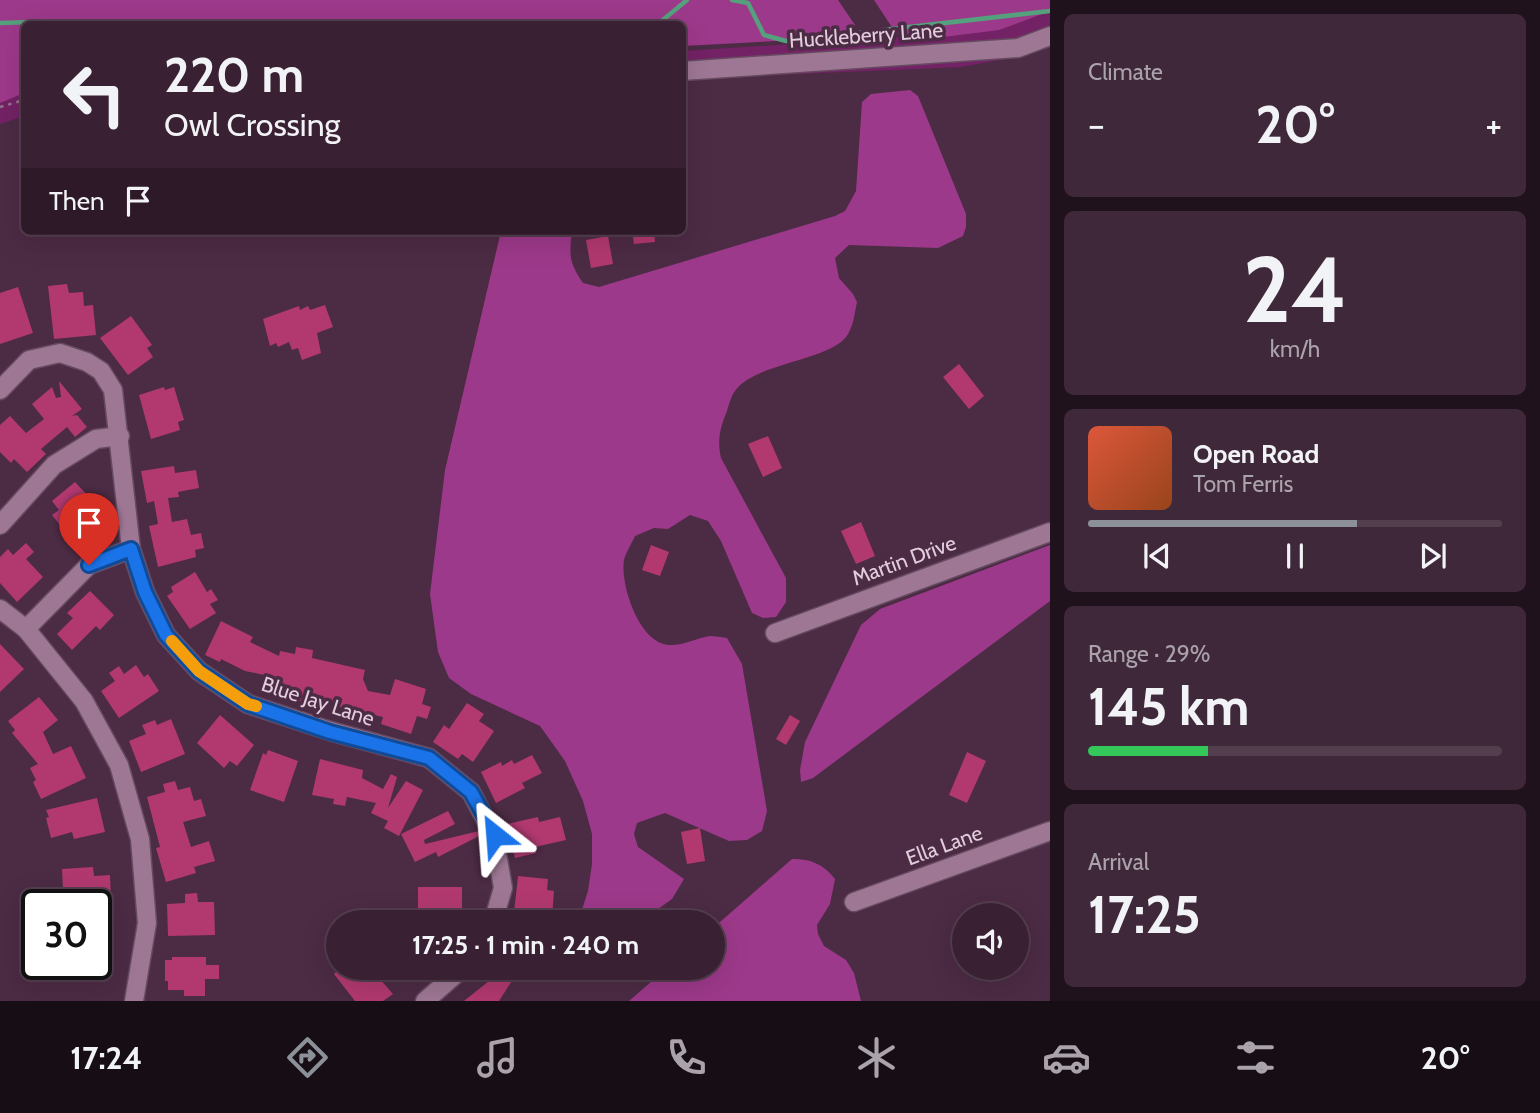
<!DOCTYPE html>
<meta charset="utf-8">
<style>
:root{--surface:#392033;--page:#40283b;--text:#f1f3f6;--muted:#aba3ac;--line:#533e4e;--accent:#8c9099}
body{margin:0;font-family:Cabin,sans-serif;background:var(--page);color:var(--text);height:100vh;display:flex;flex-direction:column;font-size:26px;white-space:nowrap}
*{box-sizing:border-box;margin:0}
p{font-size:23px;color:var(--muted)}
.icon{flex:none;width:38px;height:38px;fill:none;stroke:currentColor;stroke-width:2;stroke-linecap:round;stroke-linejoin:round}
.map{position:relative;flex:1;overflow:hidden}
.panel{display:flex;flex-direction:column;gap:14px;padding:14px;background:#1f121c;width:490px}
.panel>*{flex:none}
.banner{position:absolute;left:21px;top:21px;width:665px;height:214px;border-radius:10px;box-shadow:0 7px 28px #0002,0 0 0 2px var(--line);background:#392033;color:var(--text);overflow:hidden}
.controls{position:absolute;left:952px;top:903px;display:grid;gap:14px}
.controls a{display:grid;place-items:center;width:77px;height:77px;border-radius:50%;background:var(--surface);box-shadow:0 7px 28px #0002,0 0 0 2px var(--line);font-size:35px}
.speed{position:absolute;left:21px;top:889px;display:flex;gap:14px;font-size:35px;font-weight:700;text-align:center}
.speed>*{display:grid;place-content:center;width:91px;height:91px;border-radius:50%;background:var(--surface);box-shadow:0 7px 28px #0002,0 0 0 2px var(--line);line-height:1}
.speed .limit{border:4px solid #111;border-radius:10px;background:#fff;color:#111}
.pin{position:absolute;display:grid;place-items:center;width:60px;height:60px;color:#fff;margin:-72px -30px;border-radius:50% 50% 50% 0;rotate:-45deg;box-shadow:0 0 7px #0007}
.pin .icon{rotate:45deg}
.me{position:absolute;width:77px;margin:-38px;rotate:332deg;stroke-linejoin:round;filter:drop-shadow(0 0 5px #0008)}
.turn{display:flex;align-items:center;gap:24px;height:147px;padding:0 28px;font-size:32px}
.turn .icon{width:91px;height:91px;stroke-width:2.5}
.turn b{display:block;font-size:49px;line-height:60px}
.then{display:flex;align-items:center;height:66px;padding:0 28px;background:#0003;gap:14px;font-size:26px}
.big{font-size:52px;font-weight:700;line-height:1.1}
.panel .tile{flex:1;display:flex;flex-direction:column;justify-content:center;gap:10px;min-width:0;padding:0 24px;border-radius:10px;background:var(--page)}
.panel .dial{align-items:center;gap:0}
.dial b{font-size:91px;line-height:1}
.song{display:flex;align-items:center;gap:21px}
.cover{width:84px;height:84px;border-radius:10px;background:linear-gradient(135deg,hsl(10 70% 55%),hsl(20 70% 35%))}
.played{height:7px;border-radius:4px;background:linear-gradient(90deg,var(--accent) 65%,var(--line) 65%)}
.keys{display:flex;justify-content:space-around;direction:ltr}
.heat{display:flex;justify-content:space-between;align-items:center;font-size:38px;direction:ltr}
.charge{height:10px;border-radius:5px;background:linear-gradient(90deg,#34c759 29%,var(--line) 0)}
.trip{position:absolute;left:326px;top:910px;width:399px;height:70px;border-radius:35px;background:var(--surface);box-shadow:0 7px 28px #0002,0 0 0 2px var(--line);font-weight:700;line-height:70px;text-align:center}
.menu{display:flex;height:112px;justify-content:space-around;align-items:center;background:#170d14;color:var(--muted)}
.menu .icon{width:49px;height:49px}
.menu .active{color:var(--accent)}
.menu b{font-size:32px;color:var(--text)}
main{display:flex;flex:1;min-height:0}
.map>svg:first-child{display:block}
.green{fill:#732265}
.forest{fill:#9d398a}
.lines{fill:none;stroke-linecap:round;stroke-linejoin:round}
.stream{stroke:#55a07d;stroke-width:4.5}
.building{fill:#b13970}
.minor-casing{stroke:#664a60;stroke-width:21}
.path{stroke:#93778c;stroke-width:2.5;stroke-dasharray:3.5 5;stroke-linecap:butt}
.minor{stroke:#9e7794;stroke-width:18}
.route-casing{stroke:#114b97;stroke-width:18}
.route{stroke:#1a73e8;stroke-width:12}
.slow{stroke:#f59e0b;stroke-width:12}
.labels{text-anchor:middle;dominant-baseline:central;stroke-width:7;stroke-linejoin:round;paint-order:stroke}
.street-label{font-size:21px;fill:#e2cddc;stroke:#4c2b44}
</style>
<main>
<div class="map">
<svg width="1050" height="1001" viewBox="0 0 1050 1001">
<rect width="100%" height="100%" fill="#4c2b44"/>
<!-- green -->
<g class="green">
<polygon points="1047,8 1050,17 1050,47 1016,57 961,67 683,79 683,51 963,33"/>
<polygon points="24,87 24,116 0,124 0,97"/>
</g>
<!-- forest -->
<g class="forest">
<polygon points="0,0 838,0 855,25 852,37 683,46 682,24 24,24 24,93 0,103"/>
<polygon points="874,0 1050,0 1050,11 999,30 912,41 895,32"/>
<path d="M910,90L918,96L966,214V227L963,236L938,248L849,245L835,258L839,278L853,294L857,302C854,316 853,333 841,342C815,362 753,365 735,391C731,396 729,405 727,411C720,428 717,440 721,458L786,578V602L776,617L763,618L752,613L721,541L708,521L690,515L668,529L654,528L635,536C632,543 626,552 624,560C620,585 639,642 668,645C683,646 696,638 710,636C715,636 721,637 727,638L742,664L767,811L762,831L747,840L729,841L665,813L637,823L634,834L638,847L684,879L672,899L640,922H578L588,891L592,864V834L583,801L565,761L540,726L471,694L449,678L438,652L430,594L445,470L501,231H572C569,256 569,262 583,283L599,287L835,216L845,211L856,191L862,102L871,94Z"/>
<polygon points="1050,545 1050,601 813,778 801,782 800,770 805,742 861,625 880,609"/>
<path d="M792,859C811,859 823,864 835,879L830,904L817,925L818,934L824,946L846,960L854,973L861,1001H629L667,968H712V929Z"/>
</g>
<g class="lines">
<!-- stream -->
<g class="stream">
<polyline points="732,0 748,3 764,35 786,41 1050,11"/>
<polyline points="0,23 33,22 35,24"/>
<polyline points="658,24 687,0"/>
</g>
</g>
<!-- building -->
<g class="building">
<polygon points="632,231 654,231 655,242 634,244"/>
<polygon points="608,236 613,264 591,268 586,240"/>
<polygon points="67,284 69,293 83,292 84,306 93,305 96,335 54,339 48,286"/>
<polygon points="18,287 33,333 0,344 0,293"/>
<polygon points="325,305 333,327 317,333 321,353 302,360 298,348 292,350 289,342 278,347 276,343 270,346 263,319 299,306 300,310 308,306 310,310"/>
<polygon points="131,316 152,345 147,348 153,357 128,375 100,338"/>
<polygon points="959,364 984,396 969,409 943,377"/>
<polygon points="59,381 82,409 72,416 77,415 87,427 75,437 67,427 41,449 46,454 27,472 14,459 11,463 0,452 0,425 10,416 26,433 44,419 32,404 52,387 56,398 61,397"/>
<polygon points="164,387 165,390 174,387 184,420 178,422 180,430 151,439 139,395"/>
<polygon points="768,436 782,468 763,477 748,444"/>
<polygon points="174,466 175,473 196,470 199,488 178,492 179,497 168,498 172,522 187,519 191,535 201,533 204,548 195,550 196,557 158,567 149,526 158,524 154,501 147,503 141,471"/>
<polygon points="75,482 103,512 97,517 101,522 78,540 63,522 60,525 52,515 59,510 52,501"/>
<polygon points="861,522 875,556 856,564 841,531"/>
<polygon points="26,543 34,552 26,559 43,577 17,602 0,583 0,557 8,549 13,555"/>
<polygon points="651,545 669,552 660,576 642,570"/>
<polygon points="195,572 207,592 211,589 218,600 210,604 216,613 190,629 167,596 173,592 171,587"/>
<polygon points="90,591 114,615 100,630 96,626 72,650 57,634 73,618 67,613"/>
<polygon points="221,621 253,637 250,642 279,656 280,651 295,654 296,647 313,650 312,658 365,670 363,679 368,691 390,695 395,679 426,689 422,704 431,707 427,719 417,716 411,734 381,724 383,717 343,708 331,704 331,701 320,697 319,702 304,698 303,702 271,695 274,677 245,671 221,659 220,662 205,655"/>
<polygon points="0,644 24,669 0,692"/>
<polygon points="136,665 144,677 148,674 159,691 119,718 101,691 115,681 109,673 119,666 124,674"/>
<polygon points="39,697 58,720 43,732 53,754 71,746 86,778 41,799 33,782 36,780 30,768 38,764 12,733 15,730 8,721"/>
<polygon points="467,703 484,714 479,721 494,731 473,762 462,754 458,759 433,742 444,725 449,729"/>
<polygon points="220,715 254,745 237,766 230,761 224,768 197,743"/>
<polygon points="790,715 800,721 786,745 776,739"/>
<polygon points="171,719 185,754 141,772 129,741 146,734 142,725 155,720 157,725"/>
<polygon points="268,750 298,761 284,802 250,790 263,753 266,755"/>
<polygon points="967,752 986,761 967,803 949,795"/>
<polygon points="532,755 542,773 522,783 525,788 496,803 481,772 501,762 502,766 512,760 514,764"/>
<polygon points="320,759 363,770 362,778 383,789 391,774 397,777 388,808 406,781 423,790 399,836 384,828 388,821 371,813 376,803 347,797 345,806 333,804 334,799 312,795"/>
<polygon points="175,781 178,790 190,787 194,801 201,799 206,816 183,822 191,847 209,841 215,861 194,867 196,873 166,882 156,848 160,847 147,797 165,792 163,784"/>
<polygon points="97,798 105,832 74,839 72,832 51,838 46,818 49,817 46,810"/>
<polygon points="448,811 455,824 424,840 425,844 479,831 481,835 438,857 436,852 415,862 401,834"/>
<polygon points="538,817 539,822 560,817 566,840 535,847 536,853 515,858 507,824"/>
<polygon points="700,828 705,861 687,864 681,832"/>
<polygon points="93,867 94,876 110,875 111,898 89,905 59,905 58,890 63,890 62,869"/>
<polygon points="518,876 548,879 547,890 554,891 552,918 544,918 543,922 513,922"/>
<polygon points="418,887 462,887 462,918 418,917"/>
<polygon points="197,893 198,902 214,902 215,935 168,936 167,904 185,903 185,894"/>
<rect x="96" y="929" width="16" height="33"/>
<polygon points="172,957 206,957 206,965 219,965 219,979 205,979 205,996 184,996 184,990 168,990 168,981 165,981 165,960 172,960"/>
<polygon points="341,968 394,968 380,979 393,994 383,1001 355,1001 334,974"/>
<polygon points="479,968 534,968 525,982 515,976 499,1001 464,1001 494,977"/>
</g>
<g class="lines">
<defs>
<g id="minor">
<polyline points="682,71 1018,48 1050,36"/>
<polyline points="0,390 29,360 60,353 87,362 101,371 113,390 131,549 145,592 166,635 199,671 248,704 330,731 429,758 471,792 494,836 503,888 493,922"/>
<polyline points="0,525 54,465 96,439 120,436"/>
<polyline points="0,609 26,629 84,701 119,765 140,839 147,923 134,1001"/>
<polyline points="26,629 89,565 131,549"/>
<polyline points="775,633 1050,532"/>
<polyline points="854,902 1050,831"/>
<polyline points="425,1001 463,968"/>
</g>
</defs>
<!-- minor casing -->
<use href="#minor" class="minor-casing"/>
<!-- path -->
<polyline class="path" points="0,107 24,100"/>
<!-- minor -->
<use href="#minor" class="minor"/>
</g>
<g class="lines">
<defs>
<polyline id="route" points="89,565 131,549 145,592 166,635 199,671 248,704 330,732 429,758 471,792 495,835"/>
</defs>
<!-- route casing -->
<use href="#route" class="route-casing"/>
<!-- route -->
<use href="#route" class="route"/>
<!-- slow -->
<polyline class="slow" points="172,641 199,671 248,704 256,706"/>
</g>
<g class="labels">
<!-- street labels -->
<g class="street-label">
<text transform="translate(866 35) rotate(-4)">Huckleberry Lane</text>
<text transform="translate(904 560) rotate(-20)">Martin Drive</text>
<text transform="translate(318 701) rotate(18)">Blue Jay Lane</text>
<text transform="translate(944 845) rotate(-20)">Ella Lane</text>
</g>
</g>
</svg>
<div class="controls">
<a><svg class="icon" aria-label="sound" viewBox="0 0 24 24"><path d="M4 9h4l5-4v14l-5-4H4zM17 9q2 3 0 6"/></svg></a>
</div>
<div class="speed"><div class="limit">30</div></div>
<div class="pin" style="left:89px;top:565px;background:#d93025"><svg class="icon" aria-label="arrive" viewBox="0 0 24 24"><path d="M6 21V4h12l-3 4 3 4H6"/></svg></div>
<svg class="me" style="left:495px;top:835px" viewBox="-20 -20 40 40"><path d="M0-17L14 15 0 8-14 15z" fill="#1a73e8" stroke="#fff" stroke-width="4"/></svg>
<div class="trip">17:25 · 1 min · 240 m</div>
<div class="banner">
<div class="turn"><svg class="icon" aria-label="left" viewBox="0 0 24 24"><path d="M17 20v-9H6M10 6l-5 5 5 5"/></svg><div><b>220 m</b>Owl Crossing</div></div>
<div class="then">Then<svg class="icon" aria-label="arrive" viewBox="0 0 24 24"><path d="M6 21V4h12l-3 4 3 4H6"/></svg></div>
</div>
</div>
<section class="panel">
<div class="tile"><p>Climate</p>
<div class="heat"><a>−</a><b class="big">20°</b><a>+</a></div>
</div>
<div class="tile dial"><b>24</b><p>km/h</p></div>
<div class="tile">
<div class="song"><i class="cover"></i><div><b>Open Road</b><p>Tom Ferris</p></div></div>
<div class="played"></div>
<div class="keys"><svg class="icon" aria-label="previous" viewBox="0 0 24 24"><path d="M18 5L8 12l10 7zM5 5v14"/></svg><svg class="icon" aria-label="pause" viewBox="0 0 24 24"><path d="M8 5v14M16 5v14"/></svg><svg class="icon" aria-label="next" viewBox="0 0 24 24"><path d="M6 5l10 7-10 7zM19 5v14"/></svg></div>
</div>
<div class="tile"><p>Range · 29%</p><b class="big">145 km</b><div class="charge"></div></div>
<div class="tile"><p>Arrival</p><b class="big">17:25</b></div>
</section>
</main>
<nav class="menu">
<b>17:24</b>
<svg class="icon active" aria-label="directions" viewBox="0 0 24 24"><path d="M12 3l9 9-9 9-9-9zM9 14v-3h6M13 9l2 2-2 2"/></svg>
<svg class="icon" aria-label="music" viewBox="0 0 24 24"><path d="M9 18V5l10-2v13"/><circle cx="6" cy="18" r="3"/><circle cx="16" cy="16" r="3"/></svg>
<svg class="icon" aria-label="phone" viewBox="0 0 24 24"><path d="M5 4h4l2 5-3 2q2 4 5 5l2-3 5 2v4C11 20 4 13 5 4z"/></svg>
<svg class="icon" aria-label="climate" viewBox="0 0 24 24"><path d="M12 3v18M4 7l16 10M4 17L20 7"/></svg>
<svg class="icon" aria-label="car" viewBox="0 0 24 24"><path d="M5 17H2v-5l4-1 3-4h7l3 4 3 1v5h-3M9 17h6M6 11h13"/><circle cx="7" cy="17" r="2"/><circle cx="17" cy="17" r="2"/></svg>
<svg class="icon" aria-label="filters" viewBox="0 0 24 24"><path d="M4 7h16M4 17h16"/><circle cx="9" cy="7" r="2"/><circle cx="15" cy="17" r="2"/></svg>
<b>20°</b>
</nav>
